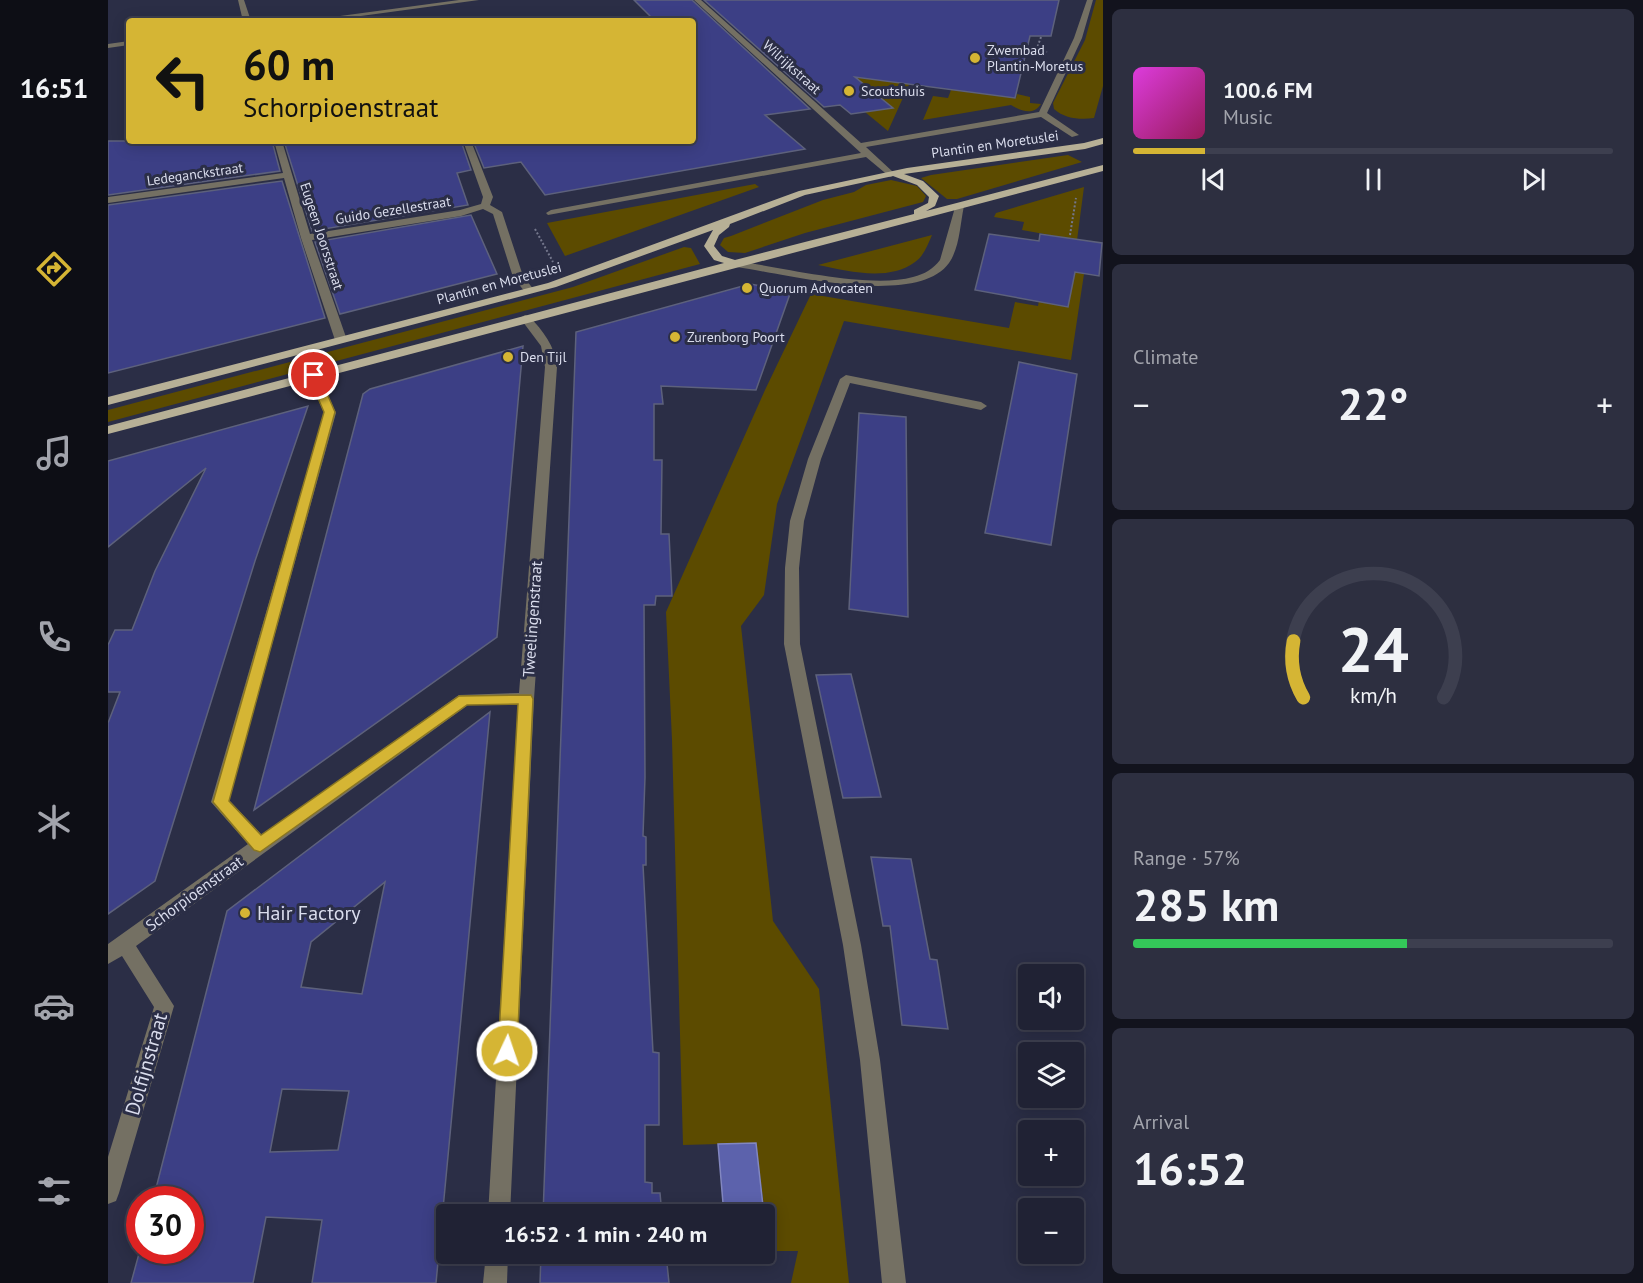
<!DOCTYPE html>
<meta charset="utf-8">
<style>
:root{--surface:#202234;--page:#2d2f40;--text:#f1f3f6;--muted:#a2a4ac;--line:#3d3f4f;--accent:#d5b534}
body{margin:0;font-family:"PT Sans",sans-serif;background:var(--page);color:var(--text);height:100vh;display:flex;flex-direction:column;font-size:22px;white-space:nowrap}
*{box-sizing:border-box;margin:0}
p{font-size:20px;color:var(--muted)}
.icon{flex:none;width:33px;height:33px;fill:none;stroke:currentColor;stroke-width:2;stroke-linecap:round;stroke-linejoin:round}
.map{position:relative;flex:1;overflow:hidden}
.side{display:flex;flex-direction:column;gap:9px;padding:9px;background:#12131d;width:540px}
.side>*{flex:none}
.top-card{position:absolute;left:18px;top:18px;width:570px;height:126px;border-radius:6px;box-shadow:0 3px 15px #0003,0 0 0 2px var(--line);background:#d5b534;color:#111;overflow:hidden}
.buttons{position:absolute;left:910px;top:964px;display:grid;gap:12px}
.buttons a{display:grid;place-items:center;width:66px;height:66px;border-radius:6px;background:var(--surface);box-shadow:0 3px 15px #0003,0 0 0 2px var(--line);font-size:30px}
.speed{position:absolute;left:18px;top:1186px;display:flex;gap:12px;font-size:30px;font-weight:700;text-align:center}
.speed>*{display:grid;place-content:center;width:78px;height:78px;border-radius:50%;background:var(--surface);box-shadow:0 3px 15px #0003,0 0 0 2px var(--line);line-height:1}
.speed .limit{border:9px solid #d22;background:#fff;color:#111}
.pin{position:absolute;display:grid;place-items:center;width:51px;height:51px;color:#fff;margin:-26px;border:3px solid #fff;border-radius:50%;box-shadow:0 2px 6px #0007}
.me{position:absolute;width:66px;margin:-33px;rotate:3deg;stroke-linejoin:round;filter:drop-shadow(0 0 4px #0008)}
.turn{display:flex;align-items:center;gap:21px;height:126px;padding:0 18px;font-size:27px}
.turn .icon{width:78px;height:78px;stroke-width:2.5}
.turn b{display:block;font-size:42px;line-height:51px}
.big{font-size:45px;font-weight:800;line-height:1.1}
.side .card{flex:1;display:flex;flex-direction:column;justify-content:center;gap:9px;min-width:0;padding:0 21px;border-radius:9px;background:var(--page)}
.side .dial{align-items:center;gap:0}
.dial svg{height:156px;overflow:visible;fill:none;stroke:var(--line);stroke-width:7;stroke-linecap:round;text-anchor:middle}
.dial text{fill:var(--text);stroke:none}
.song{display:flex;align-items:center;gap:18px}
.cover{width:72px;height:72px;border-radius:9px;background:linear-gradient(135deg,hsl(300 70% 55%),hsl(330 70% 35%))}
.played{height:6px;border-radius:3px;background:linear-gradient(90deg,var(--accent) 15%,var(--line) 15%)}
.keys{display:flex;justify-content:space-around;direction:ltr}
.heat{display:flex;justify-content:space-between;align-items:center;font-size:33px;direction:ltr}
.charge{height:9px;border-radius:4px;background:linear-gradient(90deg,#34c759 57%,var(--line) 0)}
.trip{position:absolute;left:328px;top:1204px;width:339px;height:60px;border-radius:6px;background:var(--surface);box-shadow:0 3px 15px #0003,0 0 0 2px var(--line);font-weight:800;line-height:60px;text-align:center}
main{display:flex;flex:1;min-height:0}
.dock{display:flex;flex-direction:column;width:108px;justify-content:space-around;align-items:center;background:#0d0e15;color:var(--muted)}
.dock .icon{width:42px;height:42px}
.dock .active{color:var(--accent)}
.dock b{font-size:27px;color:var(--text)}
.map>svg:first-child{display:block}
.green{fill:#5c4b00}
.water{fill:#5c62ac;stroke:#8287c0;stroke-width:1.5}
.building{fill:#3c3f85;stroke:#5d617c;stroke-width:1.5;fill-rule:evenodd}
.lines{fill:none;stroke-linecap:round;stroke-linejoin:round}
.path{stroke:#74778c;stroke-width:2;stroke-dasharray:2 2;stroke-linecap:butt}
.minor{fill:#747063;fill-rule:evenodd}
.major{fill:#b7b096;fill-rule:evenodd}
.route{fill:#d5b534;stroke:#8a7622;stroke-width:1.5}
.poi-dot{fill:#d5b534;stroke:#2b2e46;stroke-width:2}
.labels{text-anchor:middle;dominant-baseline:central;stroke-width:6;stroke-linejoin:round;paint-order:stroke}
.far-poi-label{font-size:14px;fill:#dadded;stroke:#2b2e46;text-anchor:start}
.far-street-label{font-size:14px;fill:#dadded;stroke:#2b2e46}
.street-label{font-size:16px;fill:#dadded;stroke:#2b2e46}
.near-poi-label{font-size:20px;fill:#dadded;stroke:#2b2e46;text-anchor:start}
.near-street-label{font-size:20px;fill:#dadded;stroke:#2b2e46}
</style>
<main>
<nav class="dock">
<b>16:51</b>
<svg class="icon active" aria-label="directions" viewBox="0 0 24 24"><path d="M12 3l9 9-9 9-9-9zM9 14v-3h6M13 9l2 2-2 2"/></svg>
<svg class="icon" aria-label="music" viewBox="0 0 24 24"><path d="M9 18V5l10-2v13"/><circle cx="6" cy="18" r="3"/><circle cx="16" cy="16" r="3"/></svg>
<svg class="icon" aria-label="phone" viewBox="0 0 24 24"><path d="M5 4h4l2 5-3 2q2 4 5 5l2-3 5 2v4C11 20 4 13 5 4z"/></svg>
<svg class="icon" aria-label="climate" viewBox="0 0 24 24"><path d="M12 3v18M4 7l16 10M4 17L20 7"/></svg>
<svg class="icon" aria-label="car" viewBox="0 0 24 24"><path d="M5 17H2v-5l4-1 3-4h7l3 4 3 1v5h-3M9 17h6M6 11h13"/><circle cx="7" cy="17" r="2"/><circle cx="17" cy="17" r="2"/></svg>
<svg class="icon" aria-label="filters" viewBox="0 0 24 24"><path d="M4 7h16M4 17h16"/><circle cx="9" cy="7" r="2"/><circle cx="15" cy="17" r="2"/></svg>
</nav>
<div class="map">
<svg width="995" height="1283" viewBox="0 0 995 1283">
<rect width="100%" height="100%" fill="#2b2e46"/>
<!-- green -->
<g class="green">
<path d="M988,0H995V86L986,118C973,120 957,119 946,109L945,103L977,40Z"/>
<polygon points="737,69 803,80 780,131 757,112 785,108"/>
<path d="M843,90L908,98L909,94L922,97V103L933,104C925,116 913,111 903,105L815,120L825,96L840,98Z"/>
<polygon points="960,155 974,162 849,199 839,199 813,178 823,175"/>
<polygon points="783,180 809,186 818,196 815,202 697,233 637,253 620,252 612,245 616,238 623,236 715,200 746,192 758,185"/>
<polygon points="647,184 651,187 457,256 439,223"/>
<polygon points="976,187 965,271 976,274 963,360 736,321 669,504 656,595 633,626 665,921 711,989 741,1283 683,1283 690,1251 657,1251 657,1215 648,1143 575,1145 564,740 558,612 657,390 703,294 901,328 907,302 930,306 940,251 951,252 953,237 914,230 916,222 886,217 888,213"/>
<path d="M824,235C820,244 816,256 807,262C780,282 740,271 710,265Z"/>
<polygon points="576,247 583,248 592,264 0,422 0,410 465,287"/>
</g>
<!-- water -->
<polygon class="water" points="648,1143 656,1215 616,1215 610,1144"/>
<!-- building -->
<g class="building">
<polygon points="526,0 584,0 702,109 657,115 697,149 437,195 413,162 376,168 365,141 585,141 585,21 547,21"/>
<polygon points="596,0 951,0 943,36 922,36 907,98 747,77 785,108 743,114 732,105 716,107"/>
<polygon points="0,141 164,141 172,171 0,195"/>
<polygon points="176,141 353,141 363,170 349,173 360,205 204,231"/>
<polygon points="174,181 217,318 0,373 0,205"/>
<polygon points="363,215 389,274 232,314 207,242"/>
<polygon points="881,234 931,241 932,234 994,243 991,276 967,272 960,307 867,290"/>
<polygon points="642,284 683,291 648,390 553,386 555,404 546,404 546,460 554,460 553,534 561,534 564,596 548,596 547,605 536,605 537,777 535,836 538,837 538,865 535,865 545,1052 551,1053 551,1125 537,1125 537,1182 544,1183 544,1193 552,1193 554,1215 435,1215 468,332"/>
<polygon points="415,346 389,637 146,810 255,394 262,389"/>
<polygon points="911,362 969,374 943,545 877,533"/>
<polygon points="200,406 147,561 47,881 0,914 0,723 12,692 0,692 0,645 7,630 24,630 47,571 98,468 0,547 0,461"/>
<polygon points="751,413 798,417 800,617 741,609"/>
<polygon points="743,674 773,797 735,798 708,675"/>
<path d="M382,712L328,1283H204L214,1220L158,1217L145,1283H23L32,1250L82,1251V1200H45L119,911ZM277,882L254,994L193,987L203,942ZM174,1089L241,1091L230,1150L162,1152Z"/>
<polygon points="763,857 803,859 822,959 829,960 840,1029 794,1025 782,926 775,926"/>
<polygon points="433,1254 558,1254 561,1283 432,1283"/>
</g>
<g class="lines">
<!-- path -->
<g class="path">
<polyline points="933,37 928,51 940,52"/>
<polyline points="427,229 445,262"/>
<polyline points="962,235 968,198"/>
</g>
<!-- minor -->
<g class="minor">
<polygon points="130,0 136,0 143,21 135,21"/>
<polygon points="351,0 371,0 216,21 195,21"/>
<polygon points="586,0 593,0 753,143 931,112 966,38 979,0 985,0 974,38 939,113 971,135 964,137 933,117 758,147 785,172 785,176 782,177 758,157 440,215 438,213 443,210 753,153"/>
<polygon points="21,41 21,45 0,48 0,44"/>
<polygon points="166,141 174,141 202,234 352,210 373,204 375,197 355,141 363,141 385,197 382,205 394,212 415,276 426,290 425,292 417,292 405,277 385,214 375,209 353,216 204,240 239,340 233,343 227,340 193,238 176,178 0,203 0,197 175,173"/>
<path d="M848,204L856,206C852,224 852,247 841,263C809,308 677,274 629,267L624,264L629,261C676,268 762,289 805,277C817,274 825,269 832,260Z"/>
<path d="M417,315L421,316C435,331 447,346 449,367L426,699L402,1215H380L410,705H360L28,946L66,1006L11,1193L8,1201L0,1204V1157L46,1007L14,956L0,964V944L140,844L103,802L216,413L200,375L202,373H210L228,413L121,800L154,835L351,695L411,693L437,367L433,346L412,318Z"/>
<polygon points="738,375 873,402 879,406 873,410 742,383 713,459 696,521 691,568 692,644 753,945 772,1060 798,1283 774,1283 752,1060 735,945 676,644 677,568 682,521 700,459 732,379"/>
<polygon points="378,1254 400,1254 399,1283 375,1283"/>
</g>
<!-- major -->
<path class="major" d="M995,138V144L977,149L796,174L815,181L831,196L827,206L818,211L995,165V171L0,434V426L616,263L606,260L596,246L605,230L448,287L0,405V397L440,283L691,191L799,168L976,143ZM785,176L809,185L821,197L820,203L806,210V214L627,260L614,256L606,246L611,235L621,227L622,224L697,195Z"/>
</g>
<!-- route -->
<polygon class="route" points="202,372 209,372 211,375 227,412 121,801 153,835 351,696 423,695 425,699 409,1051 406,1057 399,1060 393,1057 390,1051 410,704 359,705 152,852 146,850 105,802 216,412 200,375"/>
<!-- markers -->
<g class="poi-dot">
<circle cx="867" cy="58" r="6"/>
<circle cx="741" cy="91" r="6"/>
<circle cx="639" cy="288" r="6"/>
<circle cx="567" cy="337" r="6"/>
<circle cx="400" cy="357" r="6"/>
<circle cx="137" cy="913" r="6"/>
</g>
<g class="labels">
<!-- far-poi labels -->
<g class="far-poi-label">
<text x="879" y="50">Zwembad<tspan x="879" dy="16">Plantin-Moretus</tspan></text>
<text x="753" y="91">Scoutshuis</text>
<text x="651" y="288">Quorum Advocaten</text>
<text x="579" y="337">Zurenborg Poort</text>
<text x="412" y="357">Den Tijl</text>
</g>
<!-- far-street labels -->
<g class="far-street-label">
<text transform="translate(684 67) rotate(42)">Wilrijkstraat</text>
<text transform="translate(887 144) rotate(-8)">Plantin en Moretuslei</text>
<text transform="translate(87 174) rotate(-8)">Ledeganckstraat</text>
<text transform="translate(285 210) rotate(-9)">Guido Gezellestraat</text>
<text transform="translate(214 236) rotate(72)">Eugeen Joorsstraat</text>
<text transform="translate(391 283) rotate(-15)">Plantin en Moretuslei</text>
</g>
<!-- street labels -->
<g class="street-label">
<text transform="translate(424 619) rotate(-86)">Tweelingenstraat</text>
<text transform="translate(86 893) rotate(-36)">Schorpioenstraat</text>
</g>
<!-- near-poi labels -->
<g class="near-poi-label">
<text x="149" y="913">Hair Factory</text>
</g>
<!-- near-street labels -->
<g class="near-street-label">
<text transform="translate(38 1064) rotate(-74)">Dolfijnstraat</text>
</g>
</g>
</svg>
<div class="buttons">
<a><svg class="icon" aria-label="sound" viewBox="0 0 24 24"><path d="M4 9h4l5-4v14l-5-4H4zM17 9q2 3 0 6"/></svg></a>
<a><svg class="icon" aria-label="layers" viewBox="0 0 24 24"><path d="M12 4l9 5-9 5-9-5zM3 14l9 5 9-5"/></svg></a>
<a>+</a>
<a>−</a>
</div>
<div class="speed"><div class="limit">30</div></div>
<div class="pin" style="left:206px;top:375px;background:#d93025"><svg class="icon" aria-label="arrive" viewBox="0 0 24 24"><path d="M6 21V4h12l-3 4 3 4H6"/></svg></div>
<svg class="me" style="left:399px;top:1051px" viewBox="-20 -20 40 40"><circle r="17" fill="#d5b534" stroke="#fff" stroke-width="3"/><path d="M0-11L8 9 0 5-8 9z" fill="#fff"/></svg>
<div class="trip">16:52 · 1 min · 240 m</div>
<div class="top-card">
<div class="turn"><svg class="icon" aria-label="left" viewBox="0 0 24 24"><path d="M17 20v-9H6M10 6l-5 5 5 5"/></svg><div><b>60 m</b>Schorpioenstraat</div></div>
</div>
</div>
<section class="side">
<div class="card">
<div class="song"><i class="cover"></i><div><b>100.6 FM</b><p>Music</p></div></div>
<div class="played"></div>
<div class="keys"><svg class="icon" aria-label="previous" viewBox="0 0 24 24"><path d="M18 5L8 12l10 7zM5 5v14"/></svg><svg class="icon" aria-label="pause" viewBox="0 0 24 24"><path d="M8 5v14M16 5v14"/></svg><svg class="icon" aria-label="next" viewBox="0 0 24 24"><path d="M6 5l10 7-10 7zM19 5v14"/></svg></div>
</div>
<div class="card"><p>Climate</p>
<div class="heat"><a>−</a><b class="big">22°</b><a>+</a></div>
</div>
<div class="card dial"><svg viewBox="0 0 100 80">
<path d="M14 69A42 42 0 1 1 86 69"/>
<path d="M14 69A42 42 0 0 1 9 40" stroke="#d5b534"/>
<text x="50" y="56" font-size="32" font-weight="700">24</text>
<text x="50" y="72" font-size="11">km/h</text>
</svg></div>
<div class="card"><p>Range · 57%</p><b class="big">285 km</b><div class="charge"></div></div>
<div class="card"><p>Arrival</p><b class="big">16:52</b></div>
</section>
</main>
